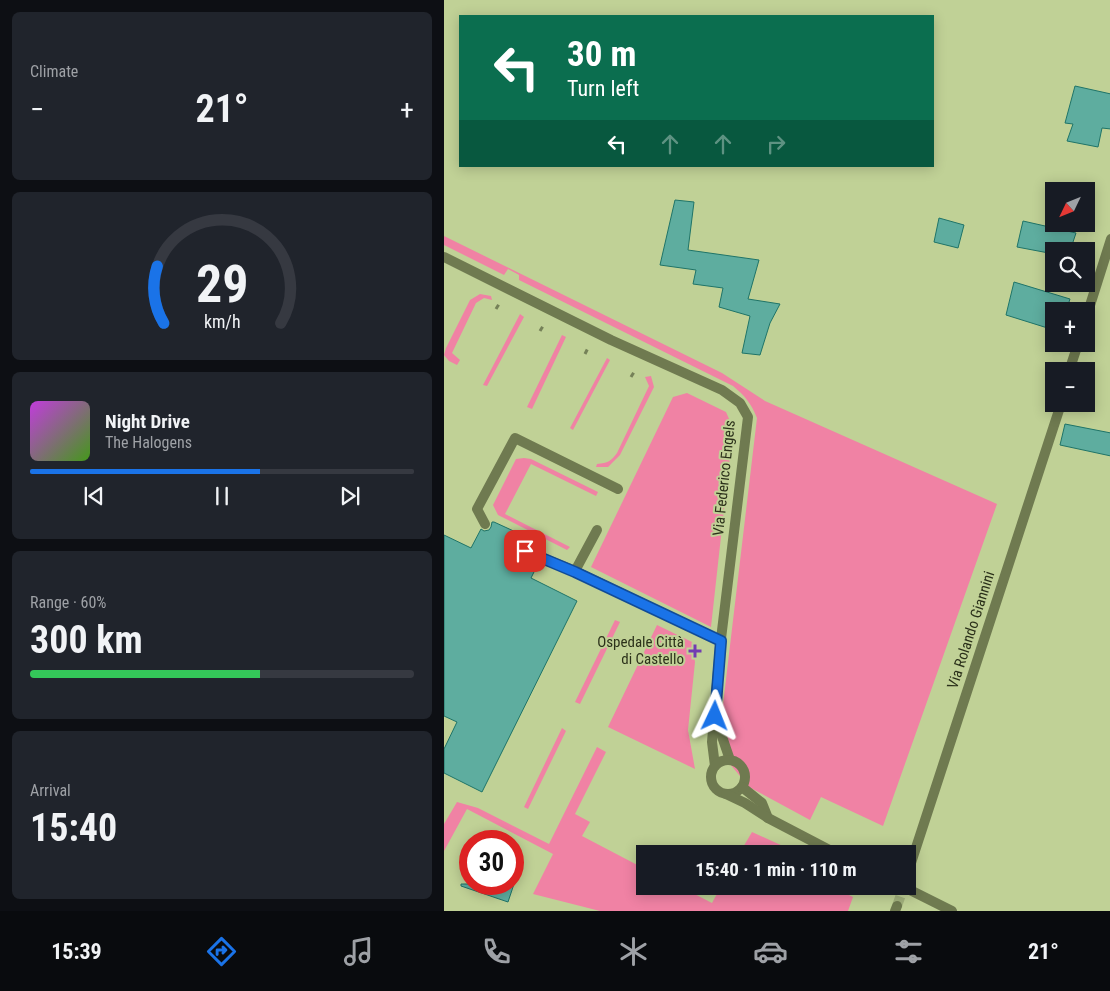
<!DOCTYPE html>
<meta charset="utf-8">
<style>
:root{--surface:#171b24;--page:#20242c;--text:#f1f3f6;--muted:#9ea1a6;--line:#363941;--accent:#1a73e8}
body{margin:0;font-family:"Roboto Condensed",sans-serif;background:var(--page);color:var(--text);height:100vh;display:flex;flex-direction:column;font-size:19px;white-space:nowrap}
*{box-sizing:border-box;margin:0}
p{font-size:16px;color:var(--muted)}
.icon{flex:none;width:28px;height:28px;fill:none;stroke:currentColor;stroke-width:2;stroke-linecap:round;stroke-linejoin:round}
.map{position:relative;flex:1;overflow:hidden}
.drawer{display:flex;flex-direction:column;gap:12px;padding:12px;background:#0d0f14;width:444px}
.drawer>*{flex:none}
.top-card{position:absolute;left:15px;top:15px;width:475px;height:152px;border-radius:0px;box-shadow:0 2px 12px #0003;background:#0b6e4f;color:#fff;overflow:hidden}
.needle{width:32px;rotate:227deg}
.fabs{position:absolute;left:601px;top:182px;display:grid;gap:10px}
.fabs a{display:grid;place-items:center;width:50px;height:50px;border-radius:0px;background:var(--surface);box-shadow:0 2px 12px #0003;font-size:25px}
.speed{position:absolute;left:15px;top:830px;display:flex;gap:10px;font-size:25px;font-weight:700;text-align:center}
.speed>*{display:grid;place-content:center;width:65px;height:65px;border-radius:50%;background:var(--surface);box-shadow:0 2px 12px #0003;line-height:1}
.speed .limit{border:8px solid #d22;background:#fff;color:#111}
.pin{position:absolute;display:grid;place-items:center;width:42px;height:42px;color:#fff;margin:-21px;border-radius:10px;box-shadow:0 2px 8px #0006}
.me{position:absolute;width:55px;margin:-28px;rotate:2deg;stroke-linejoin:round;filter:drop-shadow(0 0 4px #0008)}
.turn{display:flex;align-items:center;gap:18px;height:105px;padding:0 25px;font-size:22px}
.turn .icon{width:65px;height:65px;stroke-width:2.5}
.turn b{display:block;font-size:35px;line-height:42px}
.lanes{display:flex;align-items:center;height:48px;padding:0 25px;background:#0003;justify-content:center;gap:25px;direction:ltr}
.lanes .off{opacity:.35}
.big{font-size:38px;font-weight:700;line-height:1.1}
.drawer .card{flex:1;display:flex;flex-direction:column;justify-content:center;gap:8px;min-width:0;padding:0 18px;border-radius:8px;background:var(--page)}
.drawer .dial{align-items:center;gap:0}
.dial svg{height:130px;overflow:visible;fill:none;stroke:var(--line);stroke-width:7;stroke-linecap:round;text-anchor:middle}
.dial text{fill:var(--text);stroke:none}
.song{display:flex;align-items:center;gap:15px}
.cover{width:60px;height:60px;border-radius:8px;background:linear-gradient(135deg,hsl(290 70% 55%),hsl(100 70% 35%))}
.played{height:5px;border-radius:2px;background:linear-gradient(90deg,var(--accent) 60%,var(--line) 60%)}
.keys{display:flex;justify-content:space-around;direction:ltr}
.heat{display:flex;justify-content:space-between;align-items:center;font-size:28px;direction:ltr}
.charge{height:8px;border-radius:4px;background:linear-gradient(90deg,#34c759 60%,var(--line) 0)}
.trip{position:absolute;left:192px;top:845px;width:280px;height:50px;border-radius:0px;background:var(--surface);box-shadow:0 2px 12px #0003;font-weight:700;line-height:50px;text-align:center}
.tabs{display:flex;height:80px;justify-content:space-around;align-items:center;background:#090b0e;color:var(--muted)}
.tabs .icon{width:35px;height:35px}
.tabs .on{color:var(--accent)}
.tabs b{font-size:22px;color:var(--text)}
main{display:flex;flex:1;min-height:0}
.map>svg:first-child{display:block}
.green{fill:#f082a4}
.building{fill:#5ead9f;stroke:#1f7468}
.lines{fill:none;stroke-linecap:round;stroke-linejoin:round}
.minor-tunnel{stroke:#a2b17d;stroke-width:10;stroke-dasharray:10 5;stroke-linecap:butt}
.path{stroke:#758158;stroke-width:3;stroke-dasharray:5 2.5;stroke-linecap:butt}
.service{stroke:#6f7a50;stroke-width:10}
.minor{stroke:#6f7a50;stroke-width:10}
.route-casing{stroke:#114b97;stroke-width:12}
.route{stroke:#1a73e8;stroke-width:9}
.poi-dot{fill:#723bb2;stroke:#c0d196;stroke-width:2}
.labels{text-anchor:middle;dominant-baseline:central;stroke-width:4;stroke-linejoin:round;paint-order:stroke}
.street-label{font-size:15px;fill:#2b311a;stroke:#c0d196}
.poi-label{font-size:15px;fill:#2b311a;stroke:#c0d196;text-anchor:end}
</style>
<main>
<section class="drawer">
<div class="card"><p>Climate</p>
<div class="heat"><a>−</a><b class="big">21°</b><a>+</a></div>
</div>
<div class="card dial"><svg viewBox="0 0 100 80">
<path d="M14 69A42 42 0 1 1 86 69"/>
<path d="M14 69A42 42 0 0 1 10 34" stroke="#1a73e8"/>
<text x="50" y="56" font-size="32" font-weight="700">29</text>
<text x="50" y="72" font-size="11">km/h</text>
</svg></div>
<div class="card">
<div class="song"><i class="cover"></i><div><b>Night Drive</b><p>The Halogens</p></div></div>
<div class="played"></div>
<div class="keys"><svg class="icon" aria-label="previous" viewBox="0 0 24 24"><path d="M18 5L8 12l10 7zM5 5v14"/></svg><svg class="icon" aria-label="pause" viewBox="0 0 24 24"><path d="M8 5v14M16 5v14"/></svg><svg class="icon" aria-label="next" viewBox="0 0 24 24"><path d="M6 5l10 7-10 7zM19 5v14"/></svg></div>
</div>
<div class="card"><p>Range · 60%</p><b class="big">300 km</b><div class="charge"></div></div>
<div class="card"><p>Arrival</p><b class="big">15:40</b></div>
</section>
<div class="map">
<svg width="667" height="911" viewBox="0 0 667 911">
<rect width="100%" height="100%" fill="#c0d196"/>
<!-- green -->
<g class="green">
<path d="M0,236L278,373L321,401L553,504L439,826L377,797L366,820L305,787L286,764L276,730L313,418C307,403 301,396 289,386L75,280V275L64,269L60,275L0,245Z"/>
<polygon points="36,294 47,296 48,300 40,298 32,303 8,353 16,360 13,365 5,361 0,355 2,348 26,300"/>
<polygon points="76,314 80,317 43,386 39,385"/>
<polygon points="118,335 122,337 88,409 83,407"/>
<polygon points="163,358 166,360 129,430 126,428"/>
<path d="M207,376L210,387L176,455L164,467H152L153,464C164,463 167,461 173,453L205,386L201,377Z"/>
<polygon points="243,393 282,412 289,428 267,627 147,567 229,397"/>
<polygon points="80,458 87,459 154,492 152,496 87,464 61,514 126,547 123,550 54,515 49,505 72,459"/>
<polygon points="171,620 176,622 136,704 131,702"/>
<polygon points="213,625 248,642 251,662 244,730 251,769 164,727"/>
<polygon points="118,728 122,731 84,809 80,807"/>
<polygon points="153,747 162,752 131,814 146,822 138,836 201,869 201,886 235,886 268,903 275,890 289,895 293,886 386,886 409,897 404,911 156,911 89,894 109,854 23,809 0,851 0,824 13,802 34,808 105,844"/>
<polygon points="308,832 350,851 349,854 307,854 298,849"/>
</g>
<!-- building -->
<g class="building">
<polygon points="631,86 667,94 667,129 658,128 654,147 623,141 629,124 621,123"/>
<polygon points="231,200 250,202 244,250 315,260 304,299 336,304 326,323 316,355 298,353 306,316 275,307 279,288 249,284 252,270 216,265"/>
<polygon points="495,218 520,225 514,248 490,242"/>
<polygon points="579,221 632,233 626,251 610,251 610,254 573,247"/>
<polygon points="570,282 626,299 622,311 610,311 610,330 562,315"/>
<polygon points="621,424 667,433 667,456 616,445"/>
<polygon points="48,522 50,522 87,539 84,545 76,546 74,551 78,557 77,561 92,568 87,578 133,601 38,792 0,773 0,749 13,722 0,716 0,535 27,548 37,529 40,531 45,530 47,527"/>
<polygon points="17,884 70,884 64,902 17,886"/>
</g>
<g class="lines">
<!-- minor-tunnel -->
<polyline class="minor-tunnel" points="453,906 460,886"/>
<!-- path -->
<g class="path">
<polyline points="52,309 55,304"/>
<polyline points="96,331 99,326"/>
<polyline points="141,354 144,348"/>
<polyline points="187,377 190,372"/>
</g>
<!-- service -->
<g class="service">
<polyline points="41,524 33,509 71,438 174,489"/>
<polyline points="81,551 131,571 277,641"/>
<polyline points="131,571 153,530"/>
</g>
<!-- minor -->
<g class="minor">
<polyline points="0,257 167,340 278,390 296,403 304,417 276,647 268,742 271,766"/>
<polyline points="642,318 667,239"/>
<polyline points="625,371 634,344"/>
<polyline points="272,719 286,760"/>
<circle cx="284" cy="777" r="17"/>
<polyline points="298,787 318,803 324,818"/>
<polyline points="282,794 301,803 324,818 393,854"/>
<polyline points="466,866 617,404"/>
<polyline points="458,886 508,911"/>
<polyline points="451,911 453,906"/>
</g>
</g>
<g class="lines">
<defs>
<polyline id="route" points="81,551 131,572 277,641 271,716"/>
</defs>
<!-- route casing -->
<use href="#route" class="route-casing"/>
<!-- route -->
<use href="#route" class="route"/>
</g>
<!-- markers -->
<path class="poi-dot" d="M248.5 643.5h5v5h5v5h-5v5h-5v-5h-5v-5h5z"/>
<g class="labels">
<!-- street labels -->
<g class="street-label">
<text transform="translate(280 478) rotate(-84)">Via Federico Engels</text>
<text transform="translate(527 630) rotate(-72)">Via Rolando Giannini</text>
</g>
<!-- poi labels -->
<g class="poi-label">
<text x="240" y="642">Ospedale Città<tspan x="240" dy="17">di Castello</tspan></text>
</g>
</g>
</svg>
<div class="fabs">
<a><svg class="needle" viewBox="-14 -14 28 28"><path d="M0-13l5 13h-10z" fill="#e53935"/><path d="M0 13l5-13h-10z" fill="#9ea1a6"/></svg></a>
<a><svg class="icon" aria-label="search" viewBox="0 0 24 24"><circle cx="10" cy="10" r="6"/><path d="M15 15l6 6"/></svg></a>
<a>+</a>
<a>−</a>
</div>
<div class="speed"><div class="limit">30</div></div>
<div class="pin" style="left:81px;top:551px;background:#d93025"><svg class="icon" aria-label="arrive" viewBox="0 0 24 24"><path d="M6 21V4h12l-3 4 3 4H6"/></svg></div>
<svg class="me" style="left:271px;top:716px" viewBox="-20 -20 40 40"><path d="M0-17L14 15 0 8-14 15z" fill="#1a73e8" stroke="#fff" stroke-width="4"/></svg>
<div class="trip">15:40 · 1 min · 110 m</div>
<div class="top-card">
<div class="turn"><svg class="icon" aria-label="left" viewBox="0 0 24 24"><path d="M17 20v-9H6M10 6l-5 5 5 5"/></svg><div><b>30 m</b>Turn left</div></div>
<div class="lanes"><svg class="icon" aria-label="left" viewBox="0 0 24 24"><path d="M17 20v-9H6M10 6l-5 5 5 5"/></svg><svg class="icon off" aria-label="ahead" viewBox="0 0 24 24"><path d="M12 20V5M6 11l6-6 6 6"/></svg><svg class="icon off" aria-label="ahead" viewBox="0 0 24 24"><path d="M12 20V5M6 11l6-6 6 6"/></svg><svg class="icon off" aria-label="right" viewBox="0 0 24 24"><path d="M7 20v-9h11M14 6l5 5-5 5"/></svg></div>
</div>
</div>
</main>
<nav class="tabs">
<b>15:39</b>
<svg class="icon on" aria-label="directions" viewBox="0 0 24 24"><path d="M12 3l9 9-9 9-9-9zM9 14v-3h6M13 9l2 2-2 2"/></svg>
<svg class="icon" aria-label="music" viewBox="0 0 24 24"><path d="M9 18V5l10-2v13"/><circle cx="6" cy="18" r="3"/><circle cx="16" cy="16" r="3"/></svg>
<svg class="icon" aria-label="phone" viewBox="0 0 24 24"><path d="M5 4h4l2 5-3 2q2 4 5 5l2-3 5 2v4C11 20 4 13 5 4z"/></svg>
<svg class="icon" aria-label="climate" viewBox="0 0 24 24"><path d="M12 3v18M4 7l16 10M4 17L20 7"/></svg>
<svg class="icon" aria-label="car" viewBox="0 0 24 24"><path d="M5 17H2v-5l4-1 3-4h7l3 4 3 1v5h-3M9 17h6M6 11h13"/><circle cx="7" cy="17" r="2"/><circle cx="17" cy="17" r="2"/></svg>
<svg class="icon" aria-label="filters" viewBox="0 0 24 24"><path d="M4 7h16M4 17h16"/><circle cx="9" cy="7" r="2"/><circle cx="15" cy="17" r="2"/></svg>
<b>21°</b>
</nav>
